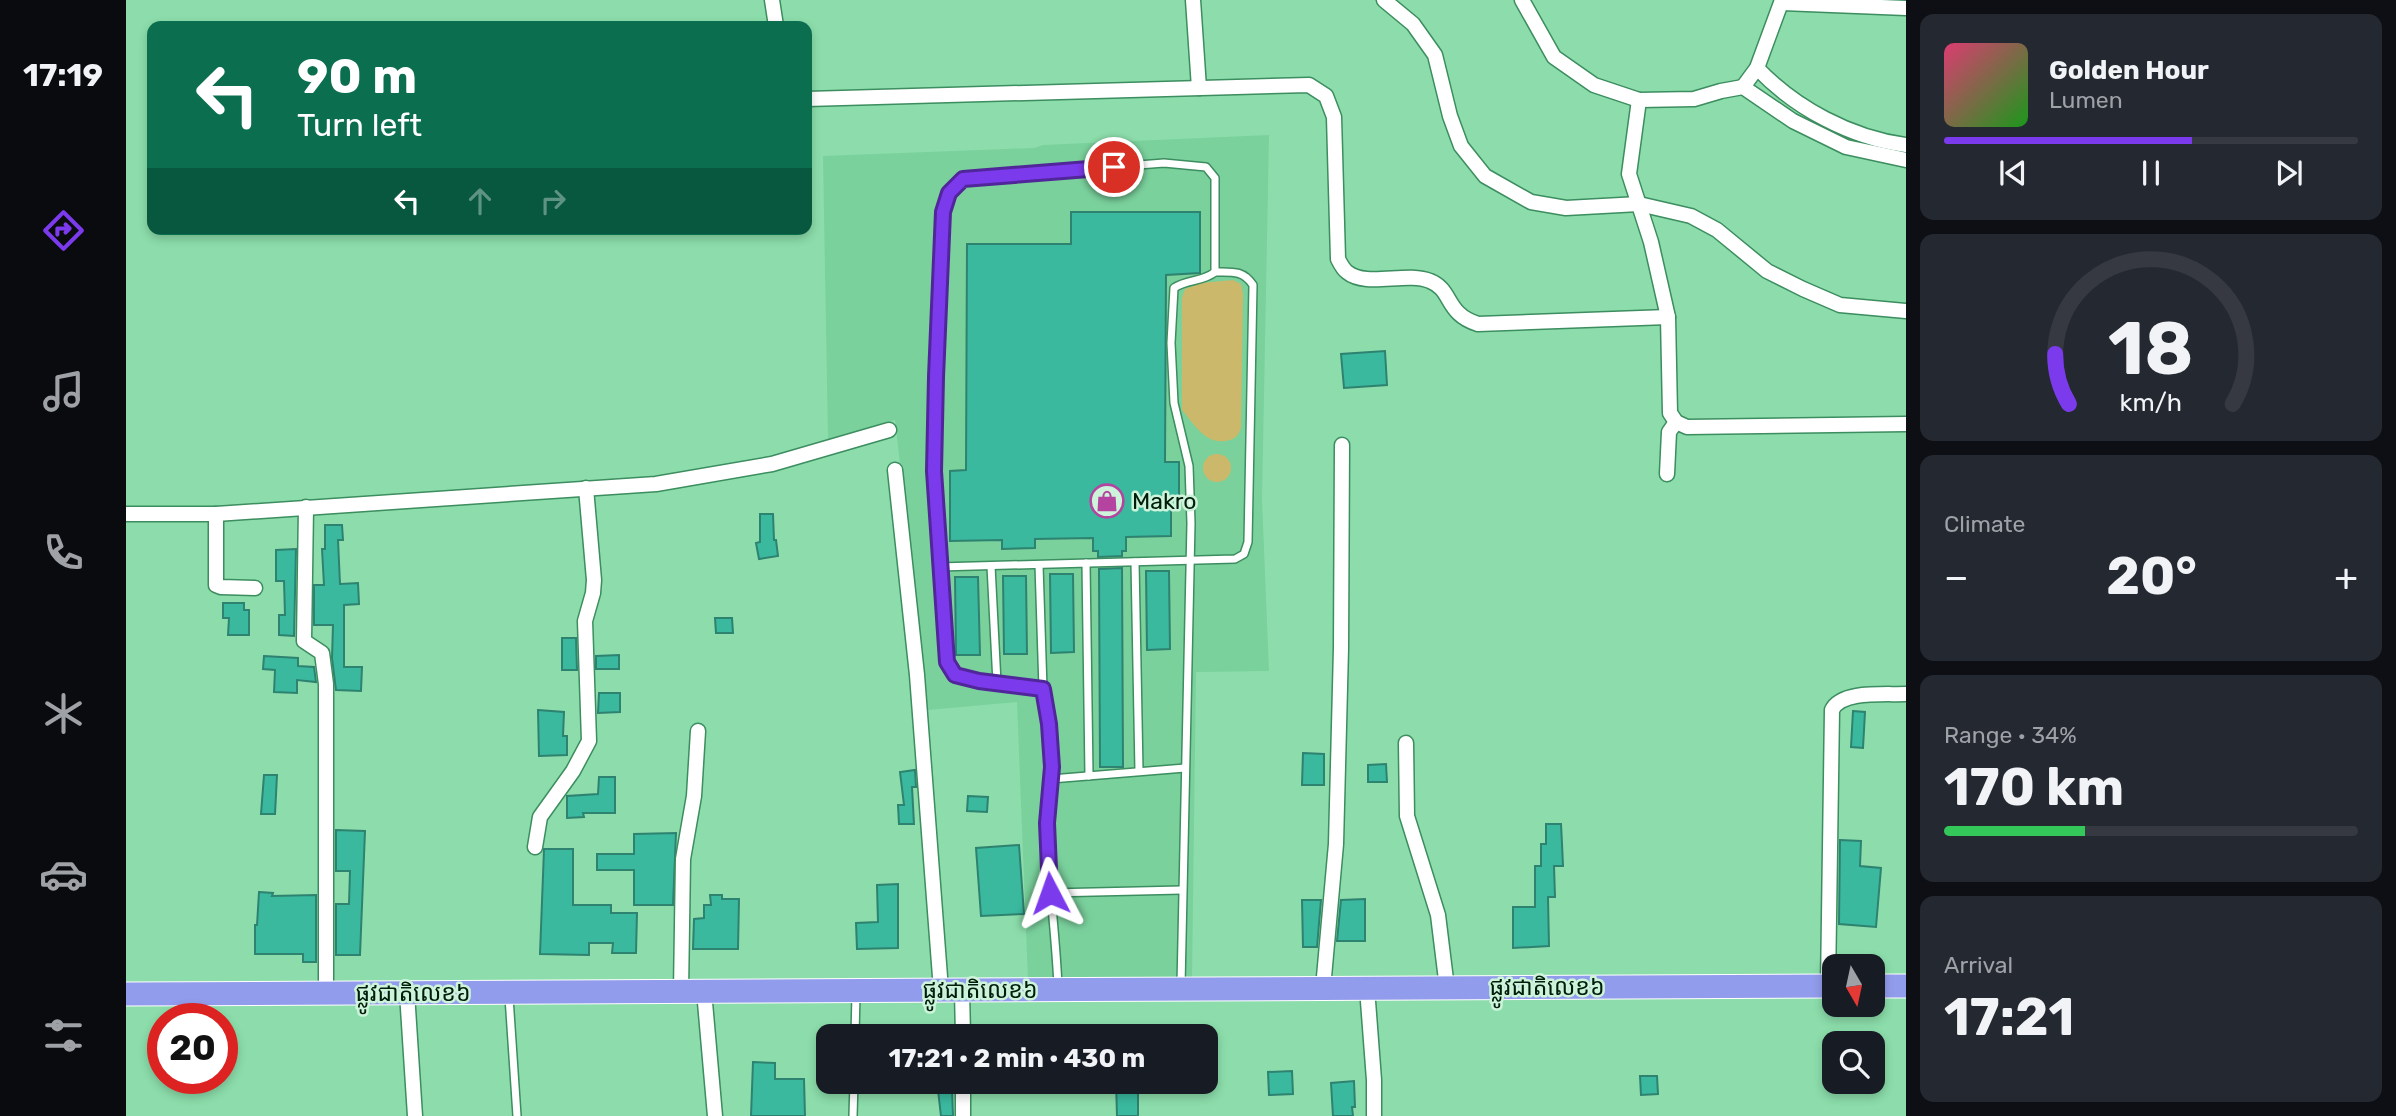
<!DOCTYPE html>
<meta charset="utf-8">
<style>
:root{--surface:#171b24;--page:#242831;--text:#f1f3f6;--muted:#9ea1a6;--line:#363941;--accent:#7c3aed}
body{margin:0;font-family:Rubik,"Noto Sans Khmer",sans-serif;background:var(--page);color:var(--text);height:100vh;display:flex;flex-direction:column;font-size:26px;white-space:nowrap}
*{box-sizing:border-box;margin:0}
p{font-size:23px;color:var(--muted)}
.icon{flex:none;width:38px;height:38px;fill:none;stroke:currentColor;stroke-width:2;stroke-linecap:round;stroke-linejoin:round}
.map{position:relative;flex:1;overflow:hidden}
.side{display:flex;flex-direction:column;gap:14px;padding:14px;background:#0d0f14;width:490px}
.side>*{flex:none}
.hud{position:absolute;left:21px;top:21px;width:665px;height:214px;border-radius:14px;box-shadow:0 4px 10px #0003;background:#0b6e4f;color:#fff;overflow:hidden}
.needle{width:46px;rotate:171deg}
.controls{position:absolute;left:1696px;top:954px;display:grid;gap:14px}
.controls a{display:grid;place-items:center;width:63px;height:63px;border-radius:14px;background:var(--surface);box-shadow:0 4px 10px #0003;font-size:35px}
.speed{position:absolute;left:21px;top:1003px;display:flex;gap:14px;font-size:35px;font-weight:700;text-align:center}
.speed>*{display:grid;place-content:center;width:91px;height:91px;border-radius:50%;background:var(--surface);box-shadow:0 4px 10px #0003;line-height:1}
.speed .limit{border:10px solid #d22;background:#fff;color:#111}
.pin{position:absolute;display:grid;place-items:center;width:60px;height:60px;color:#fff;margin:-30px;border:4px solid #fff;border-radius:50%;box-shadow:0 2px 7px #0007}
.me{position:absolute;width:77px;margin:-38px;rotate:356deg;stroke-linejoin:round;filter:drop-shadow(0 0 5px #0008)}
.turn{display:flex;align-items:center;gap:24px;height:147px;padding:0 35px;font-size:32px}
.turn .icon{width:91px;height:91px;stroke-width:2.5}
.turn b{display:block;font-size:49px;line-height:60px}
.lanes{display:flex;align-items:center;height:66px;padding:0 35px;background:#0003;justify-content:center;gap:35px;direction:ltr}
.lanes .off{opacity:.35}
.big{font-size:52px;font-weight:700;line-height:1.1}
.side .widget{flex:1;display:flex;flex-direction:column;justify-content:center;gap:10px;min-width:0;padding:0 24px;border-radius:14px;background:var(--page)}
.side .dial{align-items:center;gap:0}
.dial svg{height:182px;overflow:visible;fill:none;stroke:var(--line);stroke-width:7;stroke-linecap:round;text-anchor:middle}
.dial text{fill:var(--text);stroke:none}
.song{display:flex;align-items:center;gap:21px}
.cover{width:84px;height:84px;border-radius:10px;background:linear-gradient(135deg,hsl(340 70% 55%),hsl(120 70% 35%))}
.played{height:7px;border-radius:4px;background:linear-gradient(90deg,var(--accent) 60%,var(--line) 60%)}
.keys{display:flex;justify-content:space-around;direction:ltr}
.heat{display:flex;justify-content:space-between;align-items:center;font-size:38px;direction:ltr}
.charge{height:10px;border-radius:5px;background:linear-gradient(90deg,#34c759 34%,var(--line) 0)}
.trip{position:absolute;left:690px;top:1024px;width:402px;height:70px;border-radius:14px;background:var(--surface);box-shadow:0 4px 10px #0003;font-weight:700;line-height:70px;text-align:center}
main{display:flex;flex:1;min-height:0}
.tab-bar{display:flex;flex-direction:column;width:126px;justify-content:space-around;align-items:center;background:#090b0e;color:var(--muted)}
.tab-bar .icon{width:49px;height:49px}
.tab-bar .selected{color:var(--accent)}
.tab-bar b{font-size:32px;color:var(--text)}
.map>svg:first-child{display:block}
.built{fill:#7ad19c}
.green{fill:#cbb86a}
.building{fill:#3ab99f;stroke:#2e8270;stroke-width:2}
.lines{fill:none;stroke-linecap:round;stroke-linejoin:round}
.service-casing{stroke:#3c8d5f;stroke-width:10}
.minor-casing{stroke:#3c8d5f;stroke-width:17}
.trunk-casing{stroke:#fff;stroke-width:25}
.service{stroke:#fff;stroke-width:7}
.minor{stroke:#fff;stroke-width:14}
.trunk{stroke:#929cec;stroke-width:23}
.route-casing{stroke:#51269a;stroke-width:18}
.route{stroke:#7c3aed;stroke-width:12}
.labels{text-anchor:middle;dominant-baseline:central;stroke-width:5;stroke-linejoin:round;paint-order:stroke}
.poi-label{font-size:23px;fill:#001d0b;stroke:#cdf4da;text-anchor:start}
.street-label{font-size:23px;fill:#001d0b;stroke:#cdf4da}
</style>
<main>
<nav class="tab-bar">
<b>17:19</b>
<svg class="icon selected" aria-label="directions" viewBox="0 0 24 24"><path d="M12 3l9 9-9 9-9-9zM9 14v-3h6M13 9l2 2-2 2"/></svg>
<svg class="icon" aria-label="music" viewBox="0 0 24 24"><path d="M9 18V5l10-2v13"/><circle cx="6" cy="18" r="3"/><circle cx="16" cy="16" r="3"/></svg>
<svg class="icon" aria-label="phone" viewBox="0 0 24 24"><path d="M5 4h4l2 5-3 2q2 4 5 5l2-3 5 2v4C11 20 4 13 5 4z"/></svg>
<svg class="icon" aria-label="climate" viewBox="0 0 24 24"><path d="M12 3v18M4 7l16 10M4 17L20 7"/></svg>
<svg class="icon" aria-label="car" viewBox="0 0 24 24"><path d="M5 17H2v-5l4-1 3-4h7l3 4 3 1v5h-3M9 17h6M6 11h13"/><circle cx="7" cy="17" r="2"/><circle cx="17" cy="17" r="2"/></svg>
<svg class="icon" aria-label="filters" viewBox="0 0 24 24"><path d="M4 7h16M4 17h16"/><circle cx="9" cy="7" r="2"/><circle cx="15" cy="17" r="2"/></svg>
</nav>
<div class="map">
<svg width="1780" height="1116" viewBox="0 0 1780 1116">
<rect width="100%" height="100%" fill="#8cddab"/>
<!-- built -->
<polygon class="built" points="1143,135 1136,499 1143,671 1070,672 1066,979 902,980 891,702 802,710 769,420 702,441 697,156 908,148 917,145"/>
<!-- green -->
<g class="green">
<path d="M1107,280L1115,284L1117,293L1115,428C1112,437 1108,440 1099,441C1079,444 1068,424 1056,410V298L1059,289L1075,283Z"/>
<circle cx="1091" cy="468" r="14"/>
</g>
<!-- building -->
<g class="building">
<polygon points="945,212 1074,212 1074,273 1040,275 1039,462 1053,462 1053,501 1045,500 1045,536 1000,537 1000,551 996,551 996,556 972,557 972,551 967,551 967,538 909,539 909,548 876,549 876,540 824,541 824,471 840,470 841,244 945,244"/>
<polygon points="1259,351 1261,385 1218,388 1215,354"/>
<polygon points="634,514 647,514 648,540 650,540 652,556 633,559 630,543 634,542"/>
<polygon points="199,525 216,525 217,540 212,540 214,584 232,583 233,604 218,605 218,667 236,667 235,691 210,690 206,658 207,625 188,625 188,585 198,585 196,549 199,549"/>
<polygon points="170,549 168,636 153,635 153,615 159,615 158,581 150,581 150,550"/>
<polygon points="996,568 997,767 974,767 973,569"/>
<polygon points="1020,571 1043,571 1044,649 1021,650"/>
<polygon points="924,574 947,574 948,652 925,653"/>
<polygon points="877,576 900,576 901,654 878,654"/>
<polygon points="829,577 852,577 854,655 830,655"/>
<polygon points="97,603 118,603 118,610 123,610 123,635 102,635 103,618 97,618"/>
<polygon points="589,618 606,618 607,633 590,633"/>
<polygon points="436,638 450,638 451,670 436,670"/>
<polygon points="493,655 493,669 470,669 470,656"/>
<polygon points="138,656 172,658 172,666 188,667 190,682 171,680 171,693 148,692 149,670 137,669"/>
<polygon points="473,693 494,693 494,712 472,713"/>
<polygon points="412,710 438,712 437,736 441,736 441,755 413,756"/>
<polygon points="1727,711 1739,712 1737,748 1725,747"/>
<polygon points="1177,753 1198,754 1198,785 1176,785"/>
<polygon points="1260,764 1261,782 1242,782 1242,765"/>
<polygon points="789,770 790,787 786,787 788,824 773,824 772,805 778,805 774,772"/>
<polygon points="138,775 151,775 149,814 135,814"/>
<polygon points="473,777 489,777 489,813 457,813 458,817 441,818 441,796 472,794"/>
<polygon points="842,796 862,797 861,812 841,811"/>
<polygon points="1420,824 1435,824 1436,844 1437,866 1428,866 1429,897 1422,897 1423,946 1387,948 1387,907 1409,907 1409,866 1415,866 1415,844 1420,844"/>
<polygon points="210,830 239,831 234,955 210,955 210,904 223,904 224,871 210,871"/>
<polygon points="550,833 547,905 508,905 508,870 471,870 471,854 508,854 508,834"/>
<polygon points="1714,840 1735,841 1734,866 1755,868 1750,927 1713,924"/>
<polygon points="893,845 898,914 855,916 850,848"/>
<polygon points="418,849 447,849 447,905 485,905 485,913 511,913 510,953 486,953 487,943 463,943 463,955 414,954"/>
<polygon points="772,884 772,948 731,949 730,923 752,922 751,885"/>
<polygon points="133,892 147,893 146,896 190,895 190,962 177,962 177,954 129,954 129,925 131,925"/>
<polygon points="584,895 596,895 596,899 613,899 612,949 567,949 568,919 578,918 578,905 585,905"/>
<polygon points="1239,899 1239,941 1211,941 1215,900"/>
<polygon points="1176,900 1195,900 1191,947 1177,947"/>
<polygon points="627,1062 649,1063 649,1079 678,1079 679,1116 625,1116"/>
<polygon points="1166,1071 1167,1094 1143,1095 1142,1072"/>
<polygon points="1514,1076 1531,1076 1532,1094 1515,1095"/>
<polygon points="1228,1081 1229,1107 1226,1107 1227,1116 1207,1116 1205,1083"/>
<polygon points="990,1082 1012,1082 1012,1116 991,1116"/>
<polygon points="826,1088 827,1116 815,1116 812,1090"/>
</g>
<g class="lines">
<defs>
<g id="service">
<polyline points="1009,562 1013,771"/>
<polyline points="960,563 963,776"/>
<polyline points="913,565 917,689"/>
<polyline points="865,566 871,683"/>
<path d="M813,567L1109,559L1118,554L1122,542L1127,285C1117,270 1106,272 1089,272"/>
<polyline points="925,779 1059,768"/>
<polyline points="924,893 1056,890"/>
<path d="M932,987C930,937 923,888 921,838C921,814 925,792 925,768C926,742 921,715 917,689L853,681L829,675L821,662L808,471L810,377L817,212L823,193L837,179L1038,163L1080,167L1089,178V272C1077,282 1061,279 1048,288L1045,343L1048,403L1063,466L1065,523L1055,985"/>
<polyline points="383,997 391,1116"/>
<polyline points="729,1036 730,994"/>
<polyline points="727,1116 728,1082"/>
</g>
<g id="minor">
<polyline points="646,0 650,26"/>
<polyline points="1067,0 1073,88"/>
<polyline points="1258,0 1287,24 1309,55 1324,116 1335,146 1359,176 1405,202 1440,208 1513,204 1565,216 1591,230 1641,271 1677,289 1714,305 1780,311"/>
<polyline points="1396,0 1428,57 1468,85 1513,100 1568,99 1595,91 1617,87 1667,121 1720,147 1780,160"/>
<polyline points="1656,3 1780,8"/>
<path d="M1631,68C1669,108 1725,138 1780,145"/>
<polyline points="1617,87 1631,68 1656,0"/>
<path d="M681,99L1183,85L1200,96L1208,117L1212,259C1214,263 1217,269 1221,272C1240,288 1281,271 1304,281C1327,290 1319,314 1352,324L1542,317"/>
<polyline points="1513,100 1503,174 1525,242 1542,317 1544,413 1550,422 1561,427 1780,424"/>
<polyline points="769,470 791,675 815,990"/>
<polyline points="1541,474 1543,432 1550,422"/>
<polyline points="180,507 178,641 196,653 200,684 200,994"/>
<polyline points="0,514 90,514 530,484 646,464 763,430"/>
<polyline points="90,514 90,585 95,587 129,588"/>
<polyline points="1280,743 1281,816 1312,915 1321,988"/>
<polyline points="409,847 414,817 447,771 463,741 459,621 467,593 468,580 460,488"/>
<path d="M1702,986L1706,710C1716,690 1759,695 1780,694"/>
<polyline points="1197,988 1210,844 1215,648 1216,445"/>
<polyline points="1241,988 1248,1080 1248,1116"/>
<polyline points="836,990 837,1036"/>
<polyline points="555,991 557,859 568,796 572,731"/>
<polyline points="578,991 589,1116"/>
<polyline points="281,993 289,1116"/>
<polyline points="837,1082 837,1116"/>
</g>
<g id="trunk">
<polyline points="1746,986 1780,986"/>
<polyline points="0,994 1708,986"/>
</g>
</defs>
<!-- service casing -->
<use href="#service" class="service-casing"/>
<!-- minor casing -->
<use href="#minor" class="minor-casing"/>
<!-- trunk casing -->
<use href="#trunk" class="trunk-casing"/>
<!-- service -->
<use href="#service" class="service"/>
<!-- minor -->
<use href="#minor" class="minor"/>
<!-- trunk -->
<use href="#trunk" class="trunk"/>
</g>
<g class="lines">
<defs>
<polyline id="route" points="924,893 921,823 926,767 923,724 917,689 853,681 829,675 821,662 808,471 810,377 817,212 823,193 837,179 988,167"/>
</defs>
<!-- route casing -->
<use href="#route" class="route-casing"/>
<!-- route -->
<use href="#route" class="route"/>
</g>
<!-- icons -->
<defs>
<symbol id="shop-ring" viewBox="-11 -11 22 22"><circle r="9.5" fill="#cdf4da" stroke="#b544a0" stroke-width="1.5"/><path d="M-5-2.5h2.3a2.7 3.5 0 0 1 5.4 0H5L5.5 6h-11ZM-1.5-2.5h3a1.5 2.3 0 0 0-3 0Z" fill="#b544a0"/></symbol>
</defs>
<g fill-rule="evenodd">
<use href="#shop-ring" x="962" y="482" width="38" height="38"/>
</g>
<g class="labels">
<!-- poi labels -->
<g class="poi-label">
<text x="1006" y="501">Makro</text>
</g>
<!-- street labels -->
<g class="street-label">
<text x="1421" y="987">ផ្លូវជាតិលេខ៦</text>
<text x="854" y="990">ផ្លូវជាតិលេខ៦</text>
<text x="287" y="993">ផ្លូវជាតិលេខ៦</text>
</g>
</g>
</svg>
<div class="controls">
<a><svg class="needle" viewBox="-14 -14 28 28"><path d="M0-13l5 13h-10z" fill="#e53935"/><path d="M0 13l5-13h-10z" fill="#9ea1a6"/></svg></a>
<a><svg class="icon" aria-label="search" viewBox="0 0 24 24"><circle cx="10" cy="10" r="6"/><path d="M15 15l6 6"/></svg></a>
</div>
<div class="speed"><div class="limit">20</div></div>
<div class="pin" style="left:988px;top:167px;background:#d93025"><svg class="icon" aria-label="arrive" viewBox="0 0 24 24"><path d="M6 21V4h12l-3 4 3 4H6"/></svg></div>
<svg class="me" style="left:924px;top:893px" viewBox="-20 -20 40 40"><path d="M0-17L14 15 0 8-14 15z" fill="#7c3aed" stroke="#fff" stroke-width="4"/></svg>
<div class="trip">17:21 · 2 min · 430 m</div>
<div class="hud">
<div class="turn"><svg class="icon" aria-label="left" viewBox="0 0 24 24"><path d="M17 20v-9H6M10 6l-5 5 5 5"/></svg><div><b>90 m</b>Turn left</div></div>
<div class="lanes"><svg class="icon" aria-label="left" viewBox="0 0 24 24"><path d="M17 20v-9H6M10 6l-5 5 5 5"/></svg><svg class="icon off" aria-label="ahead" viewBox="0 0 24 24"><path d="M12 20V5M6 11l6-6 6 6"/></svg><svg class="icon off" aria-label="right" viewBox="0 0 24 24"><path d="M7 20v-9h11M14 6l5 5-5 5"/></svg></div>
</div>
</div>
<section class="side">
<div class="widget">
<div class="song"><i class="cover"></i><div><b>Golden Hour</b><p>Lumen</p></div></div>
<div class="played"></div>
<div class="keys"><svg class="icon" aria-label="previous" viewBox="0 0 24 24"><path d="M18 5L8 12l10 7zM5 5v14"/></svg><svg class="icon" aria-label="pause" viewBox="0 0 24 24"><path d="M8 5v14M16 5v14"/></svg><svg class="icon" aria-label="next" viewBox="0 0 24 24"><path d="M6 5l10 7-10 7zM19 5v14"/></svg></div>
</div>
<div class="widget dial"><svg viewBox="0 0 100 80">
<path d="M14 69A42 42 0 1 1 86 69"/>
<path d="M14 69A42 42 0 0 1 8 47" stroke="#7c3aed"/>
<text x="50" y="56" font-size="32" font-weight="700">18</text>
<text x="50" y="72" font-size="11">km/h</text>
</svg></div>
<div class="widget"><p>Climate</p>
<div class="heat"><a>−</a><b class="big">20°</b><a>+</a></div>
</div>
<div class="widget"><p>Range · 34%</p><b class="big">170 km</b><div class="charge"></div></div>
<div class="widget"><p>Arrival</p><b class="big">17:21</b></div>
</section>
</main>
